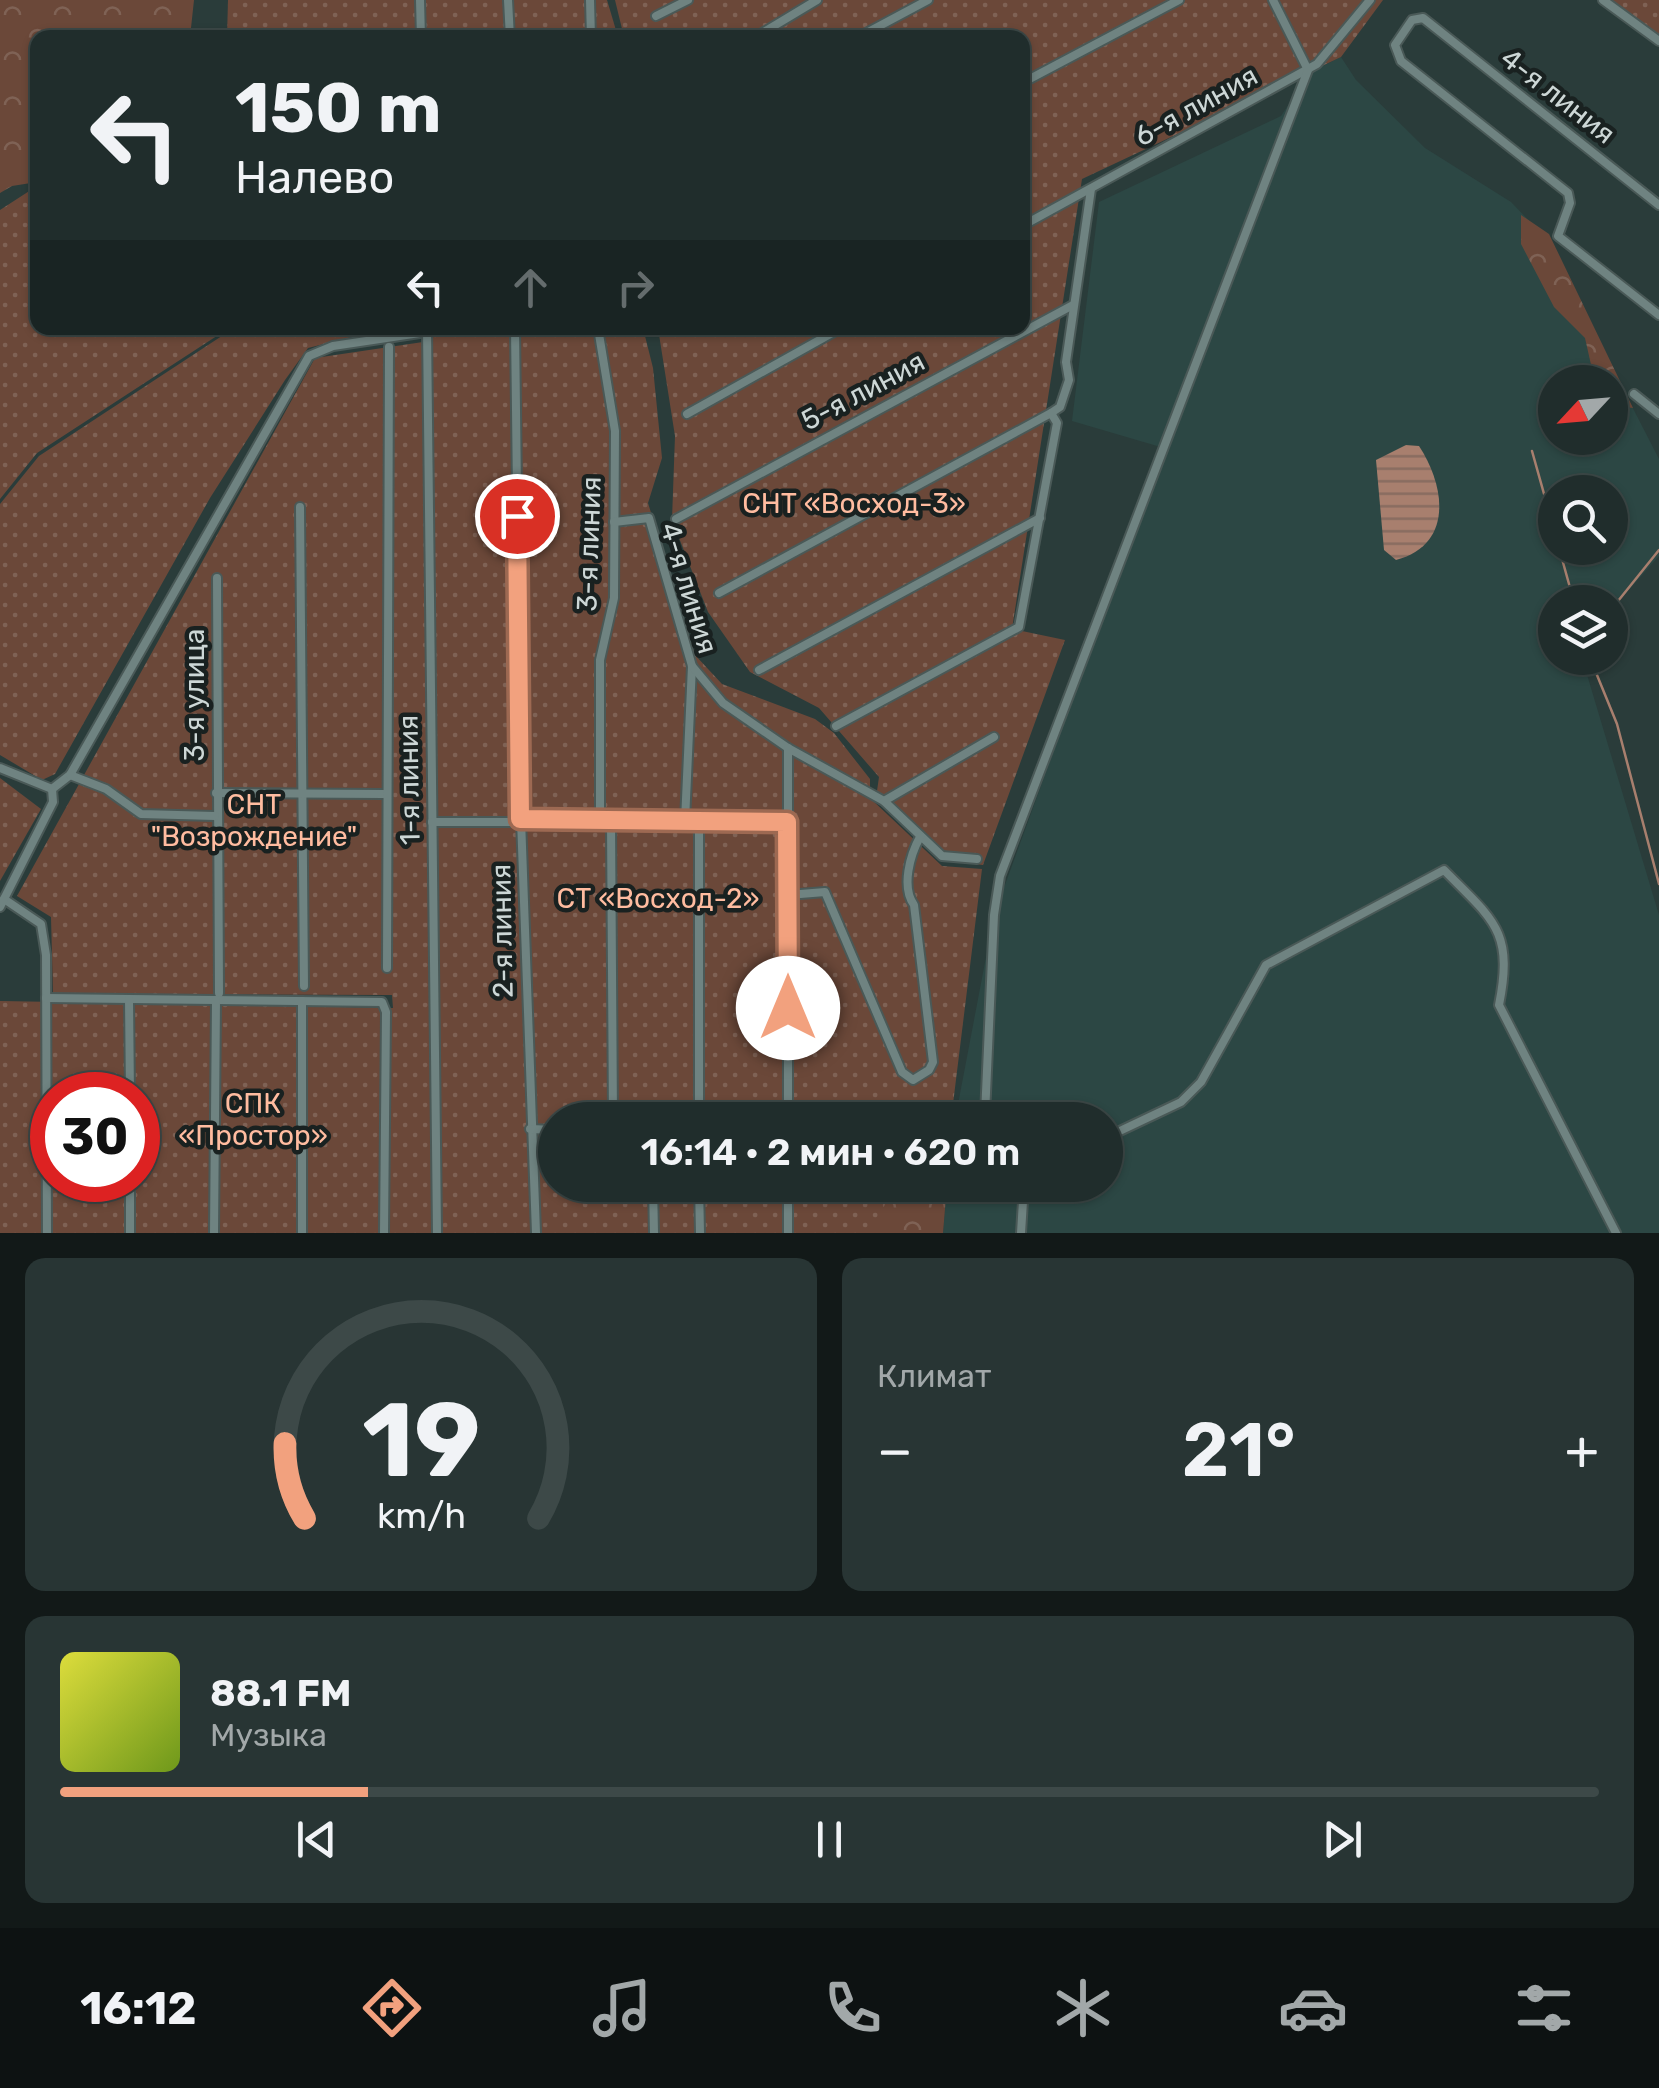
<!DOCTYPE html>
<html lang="ru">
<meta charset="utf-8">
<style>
:root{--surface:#202d2c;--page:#283534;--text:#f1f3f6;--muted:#a2a8a9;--line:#3d4948;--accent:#f2a17e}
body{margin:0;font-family:Rubik,sans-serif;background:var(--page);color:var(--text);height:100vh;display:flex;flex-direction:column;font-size:38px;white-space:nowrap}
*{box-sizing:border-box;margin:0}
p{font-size:32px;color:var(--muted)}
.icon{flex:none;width:55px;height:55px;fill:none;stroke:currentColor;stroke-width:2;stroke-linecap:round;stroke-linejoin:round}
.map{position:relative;height:1233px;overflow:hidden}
.side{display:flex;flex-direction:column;gap:25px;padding:25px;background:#121918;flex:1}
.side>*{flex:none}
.hud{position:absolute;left:30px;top:30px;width:1000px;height:305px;border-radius:20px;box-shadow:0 2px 8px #0004,0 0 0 2px var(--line);background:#202d2c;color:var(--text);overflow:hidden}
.needle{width:65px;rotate:244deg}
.tools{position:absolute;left:1538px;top:365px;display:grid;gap:20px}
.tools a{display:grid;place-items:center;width:90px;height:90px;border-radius:50%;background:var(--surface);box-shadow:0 2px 8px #0004,0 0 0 2px var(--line);font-size:50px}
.speed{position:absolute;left:30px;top:1072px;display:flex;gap:20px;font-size:50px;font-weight:700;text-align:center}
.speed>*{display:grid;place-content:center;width:130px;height:130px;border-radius:50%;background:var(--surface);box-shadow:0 2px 8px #0004,0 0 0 2px var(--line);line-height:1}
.speed .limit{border:15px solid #d22;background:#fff;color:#111}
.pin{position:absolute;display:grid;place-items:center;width:85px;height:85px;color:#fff;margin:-42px;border:5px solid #fff;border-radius:50%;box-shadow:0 2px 10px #0007}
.me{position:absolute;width:110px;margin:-55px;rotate:0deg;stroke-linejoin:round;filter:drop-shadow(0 0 8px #0008)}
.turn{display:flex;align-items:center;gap:35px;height:210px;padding:0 40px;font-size:45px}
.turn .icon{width:130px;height:130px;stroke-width:2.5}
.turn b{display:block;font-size:70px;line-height:85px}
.lanes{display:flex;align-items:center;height:95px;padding:0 40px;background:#0003;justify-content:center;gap:50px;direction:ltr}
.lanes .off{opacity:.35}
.big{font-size:75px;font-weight:600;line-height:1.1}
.side .card{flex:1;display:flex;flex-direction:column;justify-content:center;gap:15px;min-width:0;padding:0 35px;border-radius:20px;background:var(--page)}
.side .dial{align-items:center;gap:0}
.dial svg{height:260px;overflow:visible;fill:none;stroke:var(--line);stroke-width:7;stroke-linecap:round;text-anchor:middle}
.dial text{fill:var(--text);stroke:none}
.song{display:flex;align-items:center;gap:30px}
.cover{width:120px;height:120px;border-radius:15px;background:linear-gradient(135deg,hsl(60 70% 55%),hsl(80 70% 35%))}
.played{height:10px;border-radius:5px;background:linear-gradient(90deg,var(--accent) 20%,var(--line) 20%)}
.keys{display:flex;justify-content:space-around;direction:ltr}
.heat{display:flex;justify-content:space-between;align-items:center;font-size:55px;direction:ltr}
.side .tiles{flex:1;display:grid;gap:25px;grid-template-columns:1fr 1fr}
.card:last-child{grid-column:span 2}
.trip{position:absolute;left:538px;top:1102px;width:585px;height:100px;border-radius:50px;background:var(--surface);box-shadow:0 2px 8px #0004,0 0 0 2px var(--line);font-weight:600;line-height:100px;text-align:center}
.tab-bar{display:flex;height:160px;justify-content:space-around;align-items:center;background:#0d1212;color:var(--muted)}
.tab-bar .icon{width:70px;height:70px}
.tab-bar .current{color:var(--accent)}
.tab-bar b{font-size:45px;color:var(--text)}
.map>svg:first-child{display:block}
.built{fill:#2c4744;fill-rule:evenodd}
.forest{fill:url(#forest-crowns)}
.park{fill:url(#park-dots);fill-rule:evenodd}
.water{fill:url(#water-rules)}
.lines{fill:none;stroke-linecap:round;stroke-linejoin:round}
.stream{stroke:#a87f6e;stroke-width:2.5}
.minor-casing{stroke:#4a5957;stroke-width:12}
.minor{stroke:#6f8381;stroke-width:8}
.route-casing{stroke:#9d6952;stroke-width:25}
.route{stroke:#f2a17e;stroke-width:18}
.labels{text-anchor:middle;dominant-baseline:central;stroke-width:9;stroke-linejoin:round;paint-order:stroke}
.street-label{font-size:28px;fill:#cdd7d6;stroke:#192120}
.park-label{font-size:28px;fill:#ffbca0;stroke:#192120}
</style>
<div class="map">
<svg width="1659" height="1233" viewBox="0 0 1659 1233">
<defs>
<pattern id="forest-crowns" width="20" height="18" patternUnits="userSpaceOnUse" patternTransform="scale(2.5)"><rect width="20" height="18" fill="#6b4839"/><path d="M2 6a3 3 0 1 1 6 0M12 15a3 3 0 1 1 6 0" fill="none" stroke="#7f6255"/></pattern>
<pattern id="park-dots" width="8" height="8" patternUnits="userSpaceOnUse" patternTransform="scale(2.5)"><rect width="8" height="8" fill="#6b4839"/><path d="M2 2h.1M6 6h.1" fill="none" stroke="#7f6255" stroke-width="1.8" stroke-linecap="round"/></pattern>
<pattern id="water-rules" width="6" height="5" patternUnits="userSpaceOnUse" patternTransform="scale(2.5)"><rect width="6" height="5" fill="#a87f6e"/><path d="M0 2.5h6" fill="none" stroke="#886c60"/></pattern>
</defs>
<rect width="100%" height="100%" fill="#2a3c3a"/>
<!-- built -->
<path class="built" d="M1341,57L1356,80L1425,148L1511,202L1545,237L1659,459V556L1610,611V602H1555V658H1582L1659,915V1233H943L947,1185H1105V1120H955L994,915L1164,448L1072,421L1099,202L1281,116L1310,72ZM1555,382H1610V438H1555ZM1555,492H1610V548H1555Z"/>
<!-- forest -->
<g class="forest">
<polygon points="0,0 194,0 190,37 38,38 37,182 12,186 0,193"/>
<polygon points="1521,215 1549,234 1633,408 1611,405 1610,382 1594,378 1585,338 1554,307 1521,244"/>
<polygon points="834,1185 947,1185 943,1233 828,1233"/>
</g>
<!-- park -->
<g class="park">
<polygon points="228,0 417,0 416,37 227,38"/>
<polygon points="423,0 607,0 618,37 424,37"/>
<polygon points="615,0 1383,0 1341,57 1082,179 1012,629 1065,640 983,865 939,860 876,798 879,777 819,708 750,672 708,612 672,520 675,436 658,328 1022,328 1022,38 624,37"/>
<polygon points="1610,0 1659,0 1659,35"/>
<polygon points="37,186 38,328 229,328 37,453 0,499 0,210"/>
<polygon points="234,328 387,328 308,348 285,380 210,498 55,774 42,780 0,755 0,504 39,456"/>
<polygon points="427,328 643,328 653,368 662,458 648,503 695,655 722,684 815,719 834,733 870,779 870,798 942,866 982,869 951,1120 555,1120 555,1185 893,1185 873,1233 441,1233"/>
<path d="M423,342L434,1233H0V1001L393,1008L392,995L53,994L51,917L17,896L315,358ZM52,1095H138V1180H52Z"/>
<polygon points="0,778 41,809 0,881"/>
</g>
<!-- water -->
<path class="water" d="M1406,445L1419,446C1446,487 1453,545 1396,560L1384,550L1376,460Z"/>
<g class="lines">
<!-- stream -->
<g class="stream">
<polyline points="1532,451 1555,533"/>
<polyline points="1559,548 1574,602"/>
<polyline points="1610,611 1659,550"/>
<polyline points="1590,658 1617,724 1659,884"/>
</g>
<defs>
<g id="minor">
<polyline points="420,0 421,38"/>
<polyline points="508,0 510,38"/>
<polyline points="590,0 591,38"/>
<polyline points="1603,0 1659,41"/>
<polyline points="656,16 688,0"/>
<polyline points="754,38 817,0"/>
<polyline points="857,38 928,0"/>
<polyline points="1022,83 1179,0"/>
<polyline points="1659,205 1423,18 1412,20 1395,45 1401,61 1568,193 1570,203 1558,236 1659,315"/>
<polyline points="1022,226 1317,64 1370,0"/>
<polyline points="427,328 437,1233"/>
<polyline points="515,328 521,819 536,1233"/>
<polyline points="598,328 615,431 614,598 600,660 600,823"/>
<polyline points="1634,394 1659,414"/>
<polyline points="687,414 841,328"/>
<polyline points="300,507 304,986"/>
<polyline points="676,519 1073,305"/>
<polyline points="614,522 649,518 692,666 685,821"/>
<polyline points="217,578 219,993"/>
<polyline points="719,593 1051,413"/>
<polyline points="692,666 723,703 788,748 884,801"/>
<polyline points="759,670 1040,518"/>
<polyline points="836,726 1019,627 1057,423 1051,413 1060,407 1069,380 1066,362 1091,189"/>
<polyline points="0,768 52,789 70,775 309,356 333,346 453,328"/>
<polyline points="70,775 106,789 141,814 215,816"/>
<polyline points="216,793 384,794"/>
<polyline points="432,822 787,822"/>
<polyline points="611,822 613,1120"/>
<polyline points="977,859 942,856 884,801 994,737"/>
<path d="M788,895L825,892L902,1072L913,1080L929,1070L933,1062L914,905C901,887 910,855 920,837"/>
<polyline points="4,899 41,924 46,955 47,1233"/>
<polyline points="0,907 53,802 52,789"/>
<polyline points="387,968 389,347"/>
<polyline points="46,998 382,1002 386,1012 384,1233"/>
<polyline points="129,999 130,1095"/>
<polyline points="302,1001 302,1233"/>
<polyline points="699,1120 699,821"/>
<polyline points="788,1120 788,748"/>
<polyline points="990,1120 985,1115 994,915 1000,876 1308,70 1273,0"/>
<polyline points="530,1129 555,1130"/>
<path d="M1105,1138L1181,1102L1201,1082L1266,965L1444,870C1493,920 1514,930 1499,1005L1616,1233"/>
<polyline points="130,1180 130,1233"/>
<polyline points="653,1185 654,1233"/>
<polyline points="699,1185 700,1233"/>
<polyline points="788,1185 788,1233"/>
<polyline points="214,1233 216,1000"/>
<polyline points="1021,1233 1024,1185"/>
</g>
</defs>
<!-- minor casing -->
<use href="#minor" class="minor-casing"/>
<!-- minor -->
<use href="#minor" class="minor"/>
</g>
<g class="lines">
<defs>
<polyline id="route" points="517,516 520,819 787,822 788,1008"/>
</defs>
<!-- route casing -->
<use href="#route" class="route-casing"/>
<!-- route -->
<use href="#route" class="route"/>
</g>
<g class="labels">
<!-- street labels -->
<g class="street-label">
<text transform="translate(1558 96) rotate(38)">4-я линия</text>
<text transform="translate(1196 106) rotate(-29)">6-я линия</text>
<text transform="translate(863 391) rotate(-28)">5-я линия</text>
<text transform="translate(589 544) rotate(-88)">3-я линия</text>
<text transform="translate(689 588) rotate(73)">4-я линия</text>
<text transform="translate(194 695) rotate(-90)">3-я улица</text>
<text transform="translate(409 780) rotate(-91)">1-я линия</text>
<text transform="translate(502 931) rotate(-91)">2-я линия</text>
</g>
<!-- park labels -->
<g class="park-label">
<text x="854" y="503">СНТ «Восход-3»</text>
<text x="254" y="804">СНТ<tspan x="254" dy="32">"Возрождение"</tspan></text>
<text x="658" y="898">СТ «Восход-2»</text>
<text x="253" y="1103">СПК<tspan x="253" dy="32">«Простор»</tspan></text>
</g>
</g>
</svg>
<div class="tools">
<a><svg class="needle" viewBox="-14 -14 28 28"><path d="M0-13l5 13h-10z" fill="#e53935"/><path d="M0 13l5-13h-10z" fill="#a2a8a9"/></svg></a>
<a><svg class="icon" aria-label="search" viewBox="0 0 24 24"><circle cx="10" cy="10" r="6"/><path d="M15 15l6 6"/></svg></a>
<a><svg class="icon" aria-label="layers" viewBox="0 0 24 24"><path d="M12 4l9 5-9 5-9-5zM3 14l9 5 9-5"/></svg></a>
</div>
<div class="speed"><div class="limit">30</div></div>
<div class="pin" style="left:517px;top:516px;background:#d93025"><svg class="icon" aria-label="arrive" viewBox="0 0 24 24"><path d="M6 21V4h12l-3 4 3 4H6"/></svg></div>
<svg class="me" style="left:788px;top:1008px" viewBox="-20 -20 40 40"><circle r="19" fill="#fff"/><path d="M0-13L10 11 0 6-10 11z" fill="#f2a17e"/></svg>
<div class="trip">16:14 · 2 мин · 620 m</div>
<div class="hud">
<div class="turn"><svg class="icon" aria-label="left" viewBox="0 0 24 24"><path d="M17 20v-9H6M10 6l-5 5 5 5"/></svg><div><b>150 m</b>Налево</div></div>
<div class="lanes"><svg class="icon" aria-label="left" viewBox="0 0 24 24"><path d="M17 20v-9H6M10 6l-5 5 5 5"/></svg><svg class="icon off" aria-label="ahead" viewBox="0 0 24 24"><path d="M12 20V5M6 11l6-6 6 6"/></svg><svg class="icon off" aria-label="right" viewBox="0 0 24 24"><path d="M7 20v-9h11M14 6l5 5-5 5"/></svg></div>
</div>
</div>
<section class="side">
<div class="tiles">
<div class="card dial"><svg viewBox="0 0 100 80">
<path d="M14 69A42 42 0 1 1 86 69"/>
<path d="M14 69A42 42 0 0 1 8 46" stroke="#f2a17e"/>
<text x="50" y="56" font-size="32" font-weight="700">19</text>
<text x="50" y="72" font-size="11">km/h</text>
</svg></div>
<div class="card"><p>Климат</p>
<div class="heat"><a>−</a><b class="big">21°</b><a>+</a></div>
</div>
<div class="card">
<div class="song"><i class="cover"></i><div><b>88.1 FM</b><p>Музыка</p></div></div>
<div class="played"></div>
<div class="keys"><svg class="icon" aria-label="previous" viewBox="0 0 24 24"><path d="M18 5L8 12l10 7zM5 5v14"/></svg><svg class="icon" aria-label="pause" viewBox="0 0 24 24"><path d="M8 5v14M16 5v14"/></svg><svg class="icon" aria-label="next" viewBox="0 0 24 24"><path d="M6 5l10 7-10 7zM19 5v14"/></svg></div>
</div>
</div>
</section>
<nav class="tab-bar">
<b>16:12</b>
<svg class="icon current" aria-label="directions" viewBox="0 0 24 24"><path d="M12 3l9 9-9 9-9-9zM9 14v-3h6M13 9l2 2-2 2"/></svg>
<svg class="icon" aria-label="music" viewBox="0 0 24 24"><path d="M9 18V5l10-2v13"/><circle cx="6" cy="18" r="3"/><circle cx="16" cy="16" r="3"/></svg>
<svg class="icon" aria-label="phone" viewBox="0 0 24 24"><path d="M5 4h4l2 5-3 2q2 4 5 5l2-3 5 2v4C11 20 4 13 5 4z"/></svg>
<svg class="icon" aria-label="climate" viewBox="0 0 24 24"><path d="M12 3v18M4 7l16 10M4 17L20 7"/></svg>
<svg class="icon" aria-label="car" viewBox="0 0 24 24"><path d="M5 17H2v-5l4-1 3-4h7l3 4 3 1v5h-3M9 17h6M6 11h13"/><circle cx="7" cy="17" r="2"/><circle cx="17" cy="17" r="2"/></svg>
<svg class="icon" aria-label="filters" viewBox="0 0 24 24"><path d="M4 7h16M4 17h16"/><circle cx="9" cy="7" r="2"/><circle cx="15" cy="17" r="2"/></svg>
</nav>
